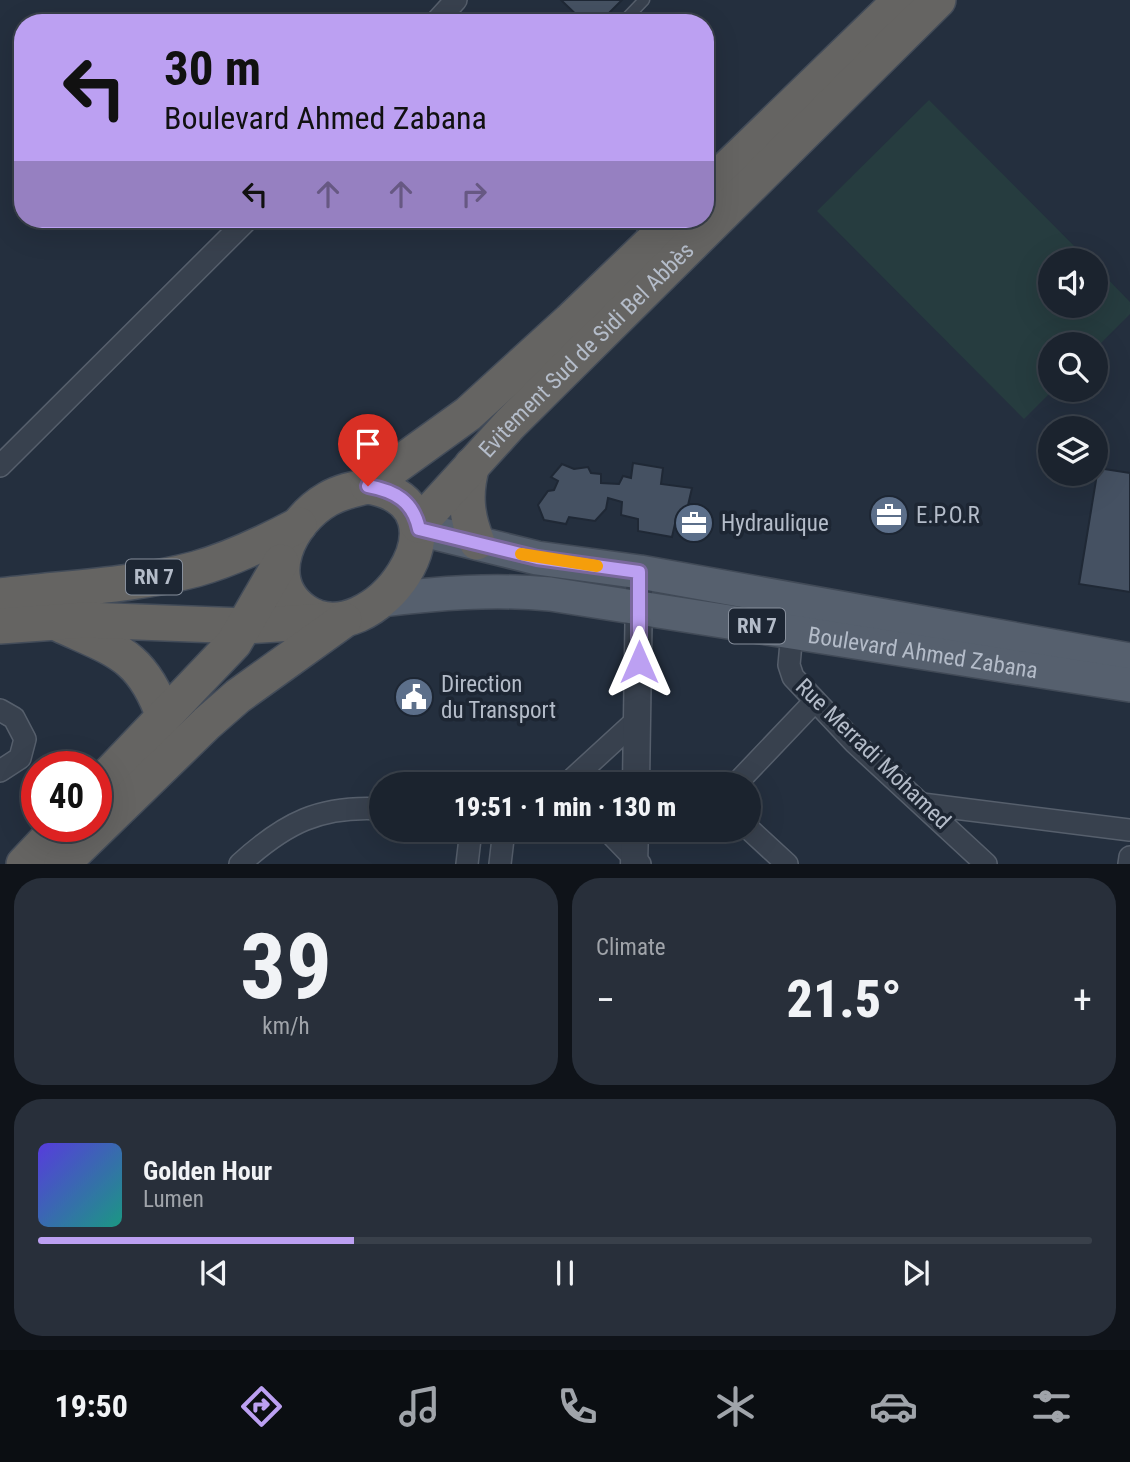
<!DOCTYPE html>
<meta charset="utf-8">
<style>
:root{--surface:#1b232e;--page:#282f3a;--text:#f1f3f6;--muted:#a0a4aa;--line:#39404a;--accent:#bca0f2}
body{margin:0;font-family:"Roboto Condensed",sans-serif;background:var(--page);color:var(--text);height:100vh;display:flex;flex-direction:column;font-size:26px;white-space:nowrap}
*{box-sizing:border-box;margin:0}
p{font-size:23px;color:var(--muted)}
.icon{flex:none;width:38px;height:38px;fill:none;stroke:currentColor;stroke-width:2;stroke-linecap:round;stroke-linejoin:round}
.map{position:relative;height:864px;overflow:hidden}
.side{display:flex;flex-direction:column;gap:14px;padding:14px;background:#0f1319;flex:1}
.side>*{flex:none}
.banner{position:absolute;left:14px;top:14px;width:700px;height:214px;border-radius:28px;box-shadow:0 7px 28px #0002,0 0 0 2px var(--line);background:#bca0f2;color:#111;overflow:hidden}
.tools{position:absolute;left:1038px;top:248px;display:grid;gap:14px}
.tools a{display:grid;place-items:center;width:70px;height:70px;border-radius:50%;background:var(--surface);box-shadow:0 7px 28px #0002,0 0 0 2px var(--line);font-size:35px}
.speed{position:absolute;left:21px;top:751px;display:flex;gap:14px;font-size:35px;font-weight:700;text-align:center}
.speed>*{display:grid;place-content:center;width:91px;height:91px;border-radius:50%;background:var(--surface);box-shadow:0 7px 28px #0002,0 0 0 2px var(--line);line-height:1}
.speed .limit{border:10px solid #d22;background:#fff;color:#111}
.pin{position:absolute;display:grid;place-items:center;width:60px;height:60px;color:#fff;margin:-72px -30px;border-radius:50% 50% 50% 0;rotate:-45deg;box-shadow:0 0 7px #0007}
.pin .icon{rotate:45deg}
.me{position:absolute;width:77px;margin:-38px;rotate:0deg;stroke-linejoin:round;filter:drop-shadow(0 0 5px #0008)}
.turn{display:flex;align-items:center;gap:24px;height:147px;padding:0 35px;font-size:32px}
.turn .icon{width:91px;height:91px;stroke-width:2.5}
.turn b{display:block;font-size:49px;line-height:60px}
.lanes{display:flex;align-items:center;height:66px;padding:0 35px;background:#0003;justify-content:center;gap:35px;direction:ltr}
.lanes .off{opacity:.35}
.big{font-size:52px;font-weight:800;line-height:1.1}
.side .tile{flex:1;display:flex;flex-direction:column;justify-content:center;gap:10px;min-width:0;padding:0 24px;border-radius:28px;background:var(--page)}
.side .dial{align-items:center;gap:0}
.dial b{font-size:91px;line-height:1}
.song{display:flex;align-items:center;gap:21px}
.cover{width:84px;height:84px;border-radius:10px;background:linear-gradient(135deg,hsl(250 70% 55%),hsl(170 70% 35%))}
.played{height:7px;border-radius:4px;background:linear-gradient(90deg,var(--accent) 30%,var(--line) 30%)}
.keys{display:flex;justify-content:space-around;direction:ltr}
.heat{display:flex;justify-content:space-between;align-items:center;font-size:38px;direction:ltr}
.side .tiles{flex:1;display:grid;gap:14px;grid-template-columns:1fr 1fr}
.tile:last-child{grid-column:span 2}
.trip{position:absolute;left:369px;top:772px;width:392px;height:70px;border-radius:35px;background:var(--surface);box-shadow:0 7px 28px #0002,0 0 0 2px var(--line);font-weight:800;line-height:70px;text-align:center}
.dock{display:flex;height:112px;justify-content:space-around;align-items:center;background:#0b0e12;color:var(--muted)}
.dock .icon{width:49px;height:49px}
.dock .current{color:var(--accent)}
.dock b{font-size:32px;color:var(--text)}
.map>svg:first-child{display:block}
.green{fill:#263c3f}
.building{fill:#455162;stroke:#1f2835;stroke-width:2}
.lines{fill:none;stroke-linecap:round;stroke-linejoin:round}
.service-casing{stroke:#565f6c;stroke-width:13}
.minor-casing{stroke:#565f6c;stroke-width:24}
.tertiary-casing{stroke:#565f6c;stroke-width:29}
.primary-casing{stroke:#414a57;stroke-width:36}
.trunk-casing{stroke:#434c59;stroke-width:38}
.service{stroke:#38414e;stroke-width:10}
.minor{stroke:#38414e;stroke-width:21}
.tertiary{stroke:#38414e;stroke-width:26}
.primary{stroke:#56606e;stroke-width:33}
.trunk{stroke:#656462;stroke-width:35}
.route-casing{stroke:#7a689d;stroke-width:18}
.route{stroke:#bca0f2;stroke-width:12}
.slow{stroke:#f59e0b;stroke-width:12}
.labels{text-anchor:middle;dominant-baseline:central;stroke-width:7;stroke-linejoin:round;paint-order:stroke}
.shield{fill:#1d2633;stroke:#878f9c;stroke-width:2}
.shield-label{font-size:21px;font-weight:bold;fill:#b4bcc9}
.street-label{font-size:23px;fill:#b4bcc9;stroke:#1d2633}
.poi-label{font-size:23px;fill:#b4bcc9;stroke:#1d2633;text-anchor:start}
</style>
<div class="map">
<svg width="1130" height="864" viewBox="0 0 1130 864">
<rect width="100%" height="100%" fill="#242f3e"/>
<!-- green -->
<polygon class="green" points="929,100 1089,261 1050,261 1050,306 1096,306 1096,267 1130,302 1130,314 1096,348 1096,345 1050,345 1050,390 1053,390 1024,419 817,211"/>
<!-- building -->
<g class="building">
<polygon points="561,0 622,0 599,23 585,23"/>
<polygon points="633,463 663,468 661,484 692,488 686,514 677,515 672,537 638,531 638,519 621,515 622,502 608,498 606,509 595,521 569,517 566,524 544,520 538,505 548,491 554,490 558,481 551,477 562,464 574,469 588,467 591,473 601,474 601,483 619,484 623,476 631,478"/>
<polygon points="1098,468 1130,473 1130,592 1079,584"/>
</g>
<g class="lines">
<defs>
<g id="service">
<polyline points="622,23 644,0"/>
<polyline points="640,219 646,240"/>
</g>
<g id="minor">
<polyline points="435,23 456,0"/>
<polyline points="0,466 248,219"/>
<polyline points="792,632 789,665 793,677 855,743 986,864"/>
<polyline points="0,710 14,718 25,739 20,758 0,771"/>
<polyline points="567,784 639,718"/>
<polyline points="736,784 815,701"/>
<polyline points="922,804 1130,830"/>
<polyline points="749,829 787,864"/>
<polyline points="607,830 640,864"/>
<path d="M240,864C285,823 320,805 382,809"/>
<polyline points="467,864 471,830"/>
<polyline points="500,864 504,830"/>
<polyline points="1129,864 1130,857"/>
</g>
<g id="tertiary">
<polyline points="636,784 639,590"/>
<polyline points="634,864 635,830"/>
</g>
<g id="primary">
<polyline points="419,529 537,558 640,572 1130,660"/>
<path id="s1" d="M382,600C439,593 493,589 550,594L1130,685"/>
</g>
<g id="trunk">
<polyline points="705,190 901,0"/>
<path d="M472,465C464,493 466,516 477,542"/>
<path d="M368,486C482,505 371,659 304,611C260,580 289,521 328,499C340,492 354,489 368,486Z"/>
<polyline points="368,486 468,414 570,321 676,219"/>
<path id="s2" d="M418,525L510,424L938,0"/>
<path d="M0,596C64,588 133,586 196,569C232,559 265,543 299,525"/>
<path d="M59,624C115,650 142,654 164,717"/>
<polyline points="0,626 85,620 245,626 326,621"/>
<polyline points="96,788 234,643 281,562"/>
<polyline points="24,864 60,826"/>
<polyline points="62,864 207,723 238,696 344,620"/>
</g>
</defs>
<!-- service casing -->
<use href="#service" class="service-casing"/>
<!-- minor casing -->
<use href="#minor" class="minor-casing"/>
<!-- tertiary casing -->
<use href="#tertiary" class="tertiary-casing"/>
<!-- primary casing -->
<use href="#primary" class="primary-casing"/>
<!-- trunk casing -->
<use href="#trunk" class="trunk-casing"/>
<!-- service -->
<use href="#service" class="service"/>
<!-- minor -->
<use href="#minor" class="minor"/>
<!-- tertiary -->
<use href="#tertiary" class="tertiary"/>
<!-- primary -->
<use href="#primary" class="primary"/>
<!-- trunk -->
<use href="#trunk" class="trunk"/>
</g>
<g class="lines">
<defs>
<path id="route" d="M368,486C395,491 413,501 419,529L537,558L639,572V662"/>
</defs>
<!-- route casing -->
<use href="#route" class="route-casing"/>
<!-- route -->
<use href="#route" class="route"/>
<!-- slow -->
<polyline class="slow" points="521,554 597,566"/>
</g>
<!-- icons -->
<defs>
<symbol id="office-disc" viewBox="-11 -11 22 22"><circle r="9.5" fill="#5c6f8a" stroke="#1d2633"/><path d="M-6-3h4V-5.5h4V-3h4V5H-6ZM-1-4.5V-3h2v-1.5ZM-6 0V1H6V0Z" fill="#fff"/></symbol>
<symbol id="civic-disc" viewBox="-11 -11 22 22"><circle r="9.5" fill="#5c6f8a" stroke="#1d2633"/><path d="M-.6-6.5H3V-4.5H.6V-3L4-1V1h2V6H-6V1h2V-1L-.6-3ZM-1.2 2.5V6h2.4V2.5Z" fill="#fff"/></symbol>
</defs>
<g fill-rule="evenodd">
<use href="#office-disc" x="867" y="493" width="44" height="44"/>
<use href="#office-disc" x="672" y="501" width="44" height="44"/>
<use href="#civic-disc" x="392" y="675" width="44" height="44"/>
</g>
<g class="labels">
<!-- shield labels -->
<g class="shield">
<rect x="126" y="559.5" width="56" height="35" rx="5"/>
<rect x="729" y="608.5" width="56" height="35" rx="5"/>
</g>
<g class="shield-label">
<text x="154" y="577">RN 7</text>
<text x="757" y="626">RN 7</text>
</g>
<!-- street labels -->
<g class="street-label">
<text stroke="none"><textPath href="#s2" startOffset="243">Evitement Sud de Sidi Bel Abbès</textPath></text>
<text stroke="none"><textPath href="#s1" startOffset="546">Boulevard Ahmed Zabana</textPath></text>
<text transform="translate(873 754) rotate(44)">Rue Merradi Mohamed</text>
</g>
<!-- poi labels -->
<g class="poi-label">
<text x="916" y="515">E.P.O.R</text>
<text x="721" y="523">Hydraulique</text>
<text x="441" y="684">Direction<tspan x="441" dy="26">du Transport</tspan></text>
</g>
</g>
</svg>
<div class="tools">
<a><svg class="icon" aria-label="sound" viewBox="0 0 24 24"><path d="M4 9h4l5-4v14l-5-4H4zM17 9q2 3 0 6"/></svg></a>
<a><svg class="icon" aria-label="search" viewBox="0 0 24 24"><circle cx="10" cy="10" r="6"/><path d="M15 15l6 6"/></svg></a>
<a><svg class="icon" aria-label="layers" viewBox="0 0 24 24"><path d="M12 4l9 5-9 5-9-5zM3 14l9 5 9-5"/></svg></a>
</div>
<div class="speed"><div class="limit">40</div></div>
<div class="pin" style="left:368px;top:486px;background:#d93025"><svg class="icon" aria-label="arrive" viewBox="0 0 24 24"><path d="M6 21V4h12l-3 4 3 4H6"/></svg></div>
<svg class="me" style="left:639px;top:662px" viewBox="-20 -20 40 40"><path d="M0-17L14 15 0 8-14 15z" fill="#bca0f2" stroke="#fff" stroke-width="4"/></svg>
<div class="trip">19:51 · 1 min · 130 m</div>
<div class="banner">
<div class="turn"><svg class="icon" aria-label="left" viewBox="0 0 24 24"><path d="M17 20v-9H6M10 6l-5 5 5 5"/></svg><div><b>30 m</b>Boulevard Ahmed Zabana</div></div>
<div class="lanes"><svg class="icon" aria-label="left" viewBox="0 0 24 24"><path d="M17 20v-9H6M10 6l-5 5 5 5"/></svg><svg class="icon off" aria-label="ahead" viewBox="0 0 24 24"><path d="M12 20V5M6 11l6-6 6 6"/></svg><svg class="icon off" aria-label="ahead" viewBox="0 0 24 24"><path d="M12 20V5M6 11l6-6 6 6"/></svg><svg class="icon off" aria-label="right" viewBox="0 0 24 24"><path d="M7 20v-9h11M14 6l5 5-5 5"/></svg></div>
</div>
</div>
<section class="side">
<div class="tiles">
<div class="tile dial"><b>39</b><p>km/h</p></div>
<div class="tile"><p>Climate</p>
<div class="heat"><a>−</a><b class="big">21.5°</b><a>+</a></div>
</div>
<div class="tile">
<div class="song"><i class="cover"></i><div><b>Golden Hour</b><p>Lumen</p></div></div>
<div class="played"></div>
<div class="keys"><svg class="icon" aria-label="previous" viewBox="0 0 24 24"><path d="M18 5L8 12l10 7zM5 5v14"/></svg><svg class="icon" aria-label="pause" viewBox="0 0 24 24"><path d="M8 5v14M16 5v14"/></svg><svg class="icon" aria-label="next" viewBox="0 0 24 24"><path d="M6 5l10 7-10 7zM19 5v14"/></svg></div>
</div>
</div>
</section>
<nav class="dock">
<b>19:50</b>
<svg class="icon current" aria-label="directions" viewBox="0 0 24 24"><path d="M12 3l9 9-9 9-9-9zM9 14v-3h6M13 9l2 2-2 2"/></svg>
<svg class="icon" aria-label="music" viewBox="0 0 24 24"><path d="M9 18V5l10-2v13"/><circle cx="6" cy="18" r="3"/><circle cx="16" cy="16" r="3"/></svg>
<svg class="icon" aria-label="phone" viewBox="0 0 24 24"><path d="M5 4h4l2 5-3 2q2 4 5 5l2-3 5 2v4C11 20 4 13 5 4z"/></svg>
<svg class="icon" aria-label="climate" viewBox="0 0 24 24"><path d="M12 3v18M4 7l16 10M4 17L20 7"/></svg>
<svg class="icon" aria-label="car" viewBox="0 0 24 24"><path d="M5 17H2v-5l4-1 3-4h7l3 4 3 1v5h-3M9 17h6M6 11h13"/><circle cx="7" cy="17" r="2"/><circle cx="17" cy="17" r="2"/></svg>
<svg class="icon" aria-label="filters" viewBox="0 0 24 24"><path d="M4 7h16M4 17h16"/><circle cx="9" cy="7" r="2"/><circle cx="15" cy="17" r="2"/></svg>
</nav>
